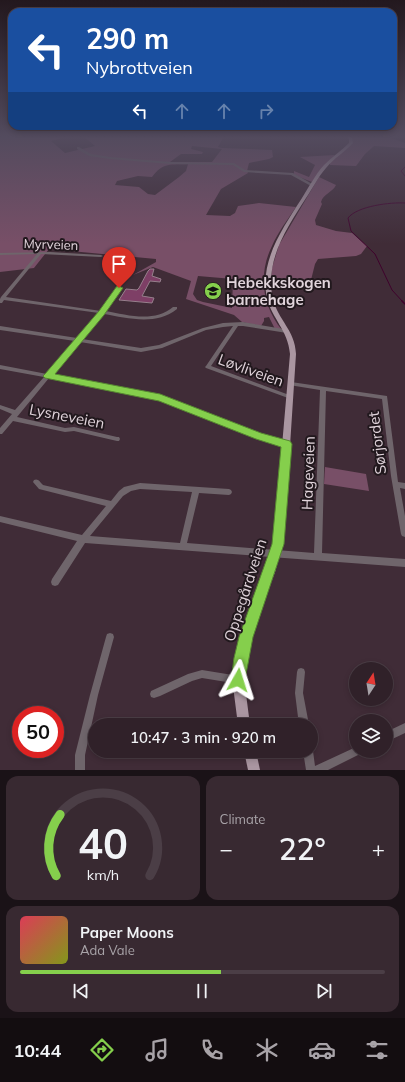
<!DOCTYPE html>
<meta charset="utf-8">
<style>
:root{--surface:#302129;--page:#382931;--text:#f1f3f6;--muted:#a8a3a8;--line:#4b3e46;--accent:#85cf4c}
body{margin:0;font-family:Mulish,sans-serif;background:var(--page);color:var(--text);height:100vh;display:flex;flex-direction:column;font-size:15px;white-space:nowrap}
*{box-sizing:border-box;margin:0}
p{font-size:13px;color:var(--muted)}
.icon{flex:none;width:22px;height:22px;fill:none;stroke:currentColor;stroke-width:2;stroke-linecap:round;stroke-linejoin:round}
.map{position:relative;height:770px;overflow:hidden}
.panel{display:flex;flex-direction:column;gap:6px;padding:6px;background:#1a1217;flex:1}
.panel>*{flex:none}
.top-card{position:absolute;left:8px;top:8px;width:389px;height:122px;border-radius:12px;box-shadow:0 2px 6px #0003,0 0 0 1px var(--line);background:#1a4fa0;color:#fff;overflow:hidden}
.needle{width:26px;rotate:12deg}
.controls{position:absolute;left:349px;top:662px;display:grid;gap:8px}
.controls a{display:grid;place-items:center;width:44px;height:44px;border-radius:50%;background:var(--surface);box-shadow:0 2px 6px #0003,0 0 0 1px var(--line);font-size:20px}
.speed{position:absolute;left:12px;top:706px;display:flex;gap:8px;font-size:20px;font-weight:700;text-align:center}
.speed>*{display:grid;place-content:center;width:52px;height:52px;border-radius:50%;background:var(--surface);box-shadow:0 2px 6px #0003,0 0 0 1px var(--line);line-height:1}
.speed .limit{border:6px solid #d22;background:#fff;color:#111}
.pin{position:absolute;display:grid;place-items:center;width:34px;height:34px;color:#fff;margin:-41px -17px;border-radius:50% 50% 50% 0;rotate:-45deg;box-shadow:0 0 4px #0007}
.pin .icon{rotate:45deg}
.me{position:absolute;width:44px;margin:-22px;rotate:6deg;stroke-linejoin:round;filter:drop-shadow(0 0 3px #0008)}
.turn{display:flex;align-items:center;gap:14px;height:84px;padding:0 12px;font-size:18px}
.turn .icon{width:52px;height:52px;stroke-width:2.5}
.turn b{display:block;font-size:28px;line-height:34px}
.lanes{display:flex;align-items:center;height:38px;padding:0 12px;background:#0003;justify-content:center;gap:20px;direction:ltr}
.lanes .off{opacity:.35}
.big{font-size:30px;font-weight:600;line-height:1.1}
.panel .tile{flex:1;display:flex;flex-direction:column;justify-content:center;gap:6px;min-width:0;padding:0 14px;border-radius:12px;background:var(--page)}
.panel .dial{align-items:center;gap:0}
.dial svg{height:104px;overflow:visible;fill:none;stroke:var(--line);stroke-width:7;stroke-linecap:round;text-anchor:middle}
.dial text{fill:var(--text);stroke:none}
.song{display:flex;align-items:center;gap:12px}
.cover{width:48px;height:48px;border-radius:6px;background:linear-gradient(135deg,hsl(350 70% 55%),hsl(70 70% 35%))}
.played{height:4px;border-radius:2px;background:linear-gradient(90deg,var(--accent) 55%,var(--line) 55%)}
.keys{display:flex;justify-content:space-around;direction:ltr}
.heat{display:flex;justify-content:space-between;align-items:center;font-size:22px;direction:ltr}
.panel .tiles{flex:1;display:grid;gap:6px;grid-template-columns:1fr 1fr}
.tile:last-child{grid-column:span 2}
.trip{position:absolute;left:88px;top:718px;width:230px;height:40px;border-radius:20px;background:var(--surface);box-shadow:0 2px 6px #0003,0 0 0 1px var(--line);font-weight:600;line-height:40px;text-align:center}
.tabs{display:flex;height:64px;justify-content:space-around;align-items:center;background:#130d10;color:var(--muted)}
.tabs .icon{width:28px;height:28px}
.tabs .current{color:var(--accent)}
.tabs b{font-size:18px;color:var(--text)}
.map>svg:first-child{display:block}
.green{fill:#784f67;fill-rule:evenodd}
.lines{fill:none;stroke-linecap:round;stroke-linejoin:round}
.stream-far1{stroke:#3f022c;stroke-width:1}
.stream{stroke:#3f022c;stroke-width:1.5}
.building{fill:#7e3f66;stroke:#967f8c}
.minor{fill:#6f656b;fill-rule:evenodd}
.major{fill:#aa96a1;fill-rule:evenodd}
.route{fill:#85cf4c;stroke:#568731}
.labels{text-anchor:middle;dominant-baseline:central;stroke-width:4;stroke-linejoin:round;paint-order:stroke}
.far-street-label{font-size:13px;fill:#e1d4db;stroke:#21181d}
.poi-label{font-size:15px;font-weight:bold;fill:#e1d4db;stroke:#21181d;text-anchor:start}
.street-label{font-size:15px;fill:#e1d4db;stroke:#21181d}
</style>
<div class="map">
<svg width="405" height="770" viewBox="0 0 405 770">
<rect width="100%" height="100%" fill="#402c37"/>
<!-- green -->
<g class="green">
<path d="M0,136H70L51,141L65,153L95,146L83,136H224L218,147L222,148L272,150L273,157L269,159L249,163L247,171L248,173L221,189L206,215L230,216L235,213L238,206L259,203L296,207C288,219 278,232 272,246C258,274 262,306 282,330L275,329L269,317L264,318V321L261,326L242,322L234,315L186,299L191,281L153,267L133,275L156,262V259L49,249L34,268L0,272ZM192,146L222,149L212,162H170L181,154H202L203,152L191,149ZM188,164L186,171L179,177L155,195L148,194L139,187L115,185L117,181L138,176L152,177C163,162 171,165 188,164ZM198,276L233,279L232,308L203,302L197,300L193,294Z"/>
<polygon points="348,136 386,136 405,143 405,148 374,146 365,154 356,166 330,165 330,162 352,144"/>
<polygon points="335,155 325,165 312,182 294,175 294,171 309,177 315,165 300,157"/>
<path d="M319,177L336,185C333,192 323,194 321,202L322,204L315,220L316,225L336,231L352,233L367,246L361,254L356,256L318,259L315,264L310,284H272L271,279L272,268L279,245Z"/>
<polygon points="325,467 366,474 369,491 324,484"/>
</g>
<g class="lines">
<!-- stream-far1 -->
<g class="stream-far1">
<polyline points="405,167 401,171 405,176"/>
<path d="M403,302L392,290L375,254L351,231L348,218C357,206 391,202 405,203"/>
</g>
<!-- stream -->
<polyline class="stream" points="402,301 405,304"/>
</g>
<!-- building -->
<polygon class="building" points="150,269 154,269 152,276 161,279 160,282 150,281 142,296 154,298 152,303 119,300 126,289 137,290 139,288 148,271"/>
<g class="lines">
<!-- minor -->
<g class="minor">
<polygon points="77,147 79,147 91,154 110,157 170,162 234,163 245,170 293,173 314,185 311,186 291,175 244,172 233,165 170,164 110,159 89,156 77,149"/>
<path d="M50,252L101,255L103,256L101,257L41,254L6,297L101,311L117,287H119L121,288L105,311C128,315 154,323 173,307H177V309C156,326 127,318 104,314L82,339L141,348L159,345L203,328L223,323L243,322L289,330V331L287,333L243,326H238L211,366L292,396L293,397L292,398H288L206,368L205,367L206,366L233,326L223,327L206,330L162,348L141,352L80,342L52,375L160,395L260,435L289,442L290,444L289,446L287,447L257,439L159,399L49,378L17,417L65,428L74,427L117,437H119L120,439L119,441H117L74,431L65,432L13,421L2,434H0V428L12,414L0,409V405L15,410L44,377L0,369V365L47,374L75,341L0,330V326L77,338L99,313L4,300L2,303H0V299L1,297L37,254L0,255V253Z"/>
<path d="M291,382L387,396L398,482L405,483V489L400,488L405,516V537L402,536L401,534L391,476L382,399L326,391L322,553L405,559V567L85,543L58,585L55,586L52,585L51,582L52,579L77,541L0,522V516L82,535L106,506L39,489L33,482L34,480C38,478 40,482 43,485L111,501L119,491L124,487L140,483L229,489L231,490L232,492L231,494L229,495L199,493L187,543L314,553L320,390L289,385L288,384ZM140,489L192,492L180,543L90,536L123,496L131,491Z"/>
<polygon points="110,633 113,634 114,637 98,695 85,755 85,770 75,770 75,755 90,695 106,637 107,634"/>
<polygon points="301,668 304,669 305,672 303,693 309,725 299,725 295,693 297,672 298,669"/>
<polygon points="202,670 239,676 242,677 243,680 242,683 239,684 202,678 192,681 160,696 154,698 151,697 150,694 151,691 188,674"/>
<polygon points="405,723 405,733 386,742 386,732"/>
<polygon points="311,747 313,751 315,766 356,747 356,751 362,751 360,754 328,770 306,770 303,751 311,751"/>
</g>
<!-- major -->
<g class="major">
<path d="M345,136H350L352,138L353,143C345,152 334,158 326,168C318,177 313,188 306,198C287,228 264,261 273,299C278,320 295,330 296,354L284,538L275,572L256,621L247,655L245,673V686L250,725H238L233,686V673L236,655L246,621L265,572L274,538L290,354C288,330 272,319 267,298C259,261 283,228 302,198C309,187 315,175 324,165C332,157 341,151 349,143V139Z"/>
<polygon points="244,751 256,751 260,770 248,770"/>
</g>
</g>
<!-- sky -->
<linearGradient id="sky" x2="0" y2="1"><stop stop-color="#23181e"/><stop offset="0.56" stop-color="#534b5e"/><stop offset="1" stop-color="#534b5e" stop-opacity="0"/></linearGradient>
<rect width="405" height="244" fill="url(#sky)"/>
<!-- route -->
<polygon class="route" points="117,286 119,286 123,288 104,315 55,374 160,394 261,433 290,441 292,444 284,544 253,637 244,685 238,688 233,685 231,680 234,658 239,637 272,544 281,447 256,439 159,401 45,378 43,376 45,374 99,311"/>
<!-- icons -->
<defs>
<symbol id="school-disc" viewBox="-11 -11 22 22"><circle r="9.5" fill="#85cf4c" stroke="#21181d"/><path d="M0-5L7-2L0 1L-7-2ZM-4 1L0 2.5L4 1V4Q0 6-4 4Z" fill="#111"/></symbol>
</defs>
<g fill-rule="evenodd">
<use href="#school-disc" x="203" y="281" width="20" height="20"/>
</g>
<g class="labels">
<!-- far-street labels -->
<g class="far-street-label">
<text transform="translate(51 244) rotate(2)">Myrveien</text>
</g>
<!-- poi labels -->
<g class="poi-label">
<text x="226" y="282">Hebekkskogen<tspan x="226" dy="17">barnehage</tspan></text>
</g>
<!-- street labels -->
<g class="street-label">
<text transform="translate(251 370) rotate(20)">Løvliveien</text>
<text transform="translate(67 416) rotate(11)">Lysneveien</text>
<text transform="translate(377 443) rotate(-97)">Sørjordet</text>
<text transform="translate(308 473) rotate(-88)">Hageveien</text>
<text transform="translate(245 590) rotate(-72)">Oppegårdveien</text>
</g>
</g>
</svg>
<div class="controls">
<a><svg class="needle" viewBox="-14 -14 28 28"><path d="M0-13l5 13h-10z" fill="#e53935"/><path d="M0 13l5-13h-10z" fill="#a8a3a8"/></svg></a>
<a><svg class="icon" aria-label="layers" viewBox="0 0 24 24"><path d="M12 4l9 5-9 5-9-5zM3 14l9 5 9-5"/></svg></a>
</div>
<div class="speed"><div class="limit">50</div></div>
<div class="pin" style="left:119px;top:288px;background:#d93025"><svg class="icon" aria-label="arrive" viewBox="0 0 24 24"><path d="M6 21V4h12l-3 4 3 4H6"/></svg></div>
<svg class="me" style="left:238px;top:680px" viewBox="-20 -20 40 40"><path d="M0-17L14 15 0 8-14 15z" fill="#85cf4c" stroke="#fff" stroke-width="4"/></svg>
<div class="trip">10:47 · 3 min · 920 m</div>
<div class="top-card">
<div class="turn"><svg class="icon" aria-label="left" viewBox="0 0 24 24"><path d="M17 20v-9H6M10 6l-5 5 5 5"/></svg><div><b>290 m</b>Nybrottveien</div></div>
<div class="lanes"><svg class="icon" aria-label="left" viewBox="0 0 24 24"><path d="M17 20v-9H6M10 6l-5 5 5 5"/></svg><svg class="icon off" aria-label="ahead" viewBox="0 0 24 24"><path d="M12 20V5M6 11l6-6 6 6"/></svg><svg class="icon off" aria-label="ahead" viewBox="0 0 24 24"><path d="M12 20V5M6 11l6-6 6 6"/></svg><svg class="icon off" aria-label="right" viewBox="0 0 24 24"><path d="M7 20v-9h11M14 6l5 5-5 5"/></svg></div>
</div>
</div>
<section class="panel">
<div class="tiles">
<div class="tile dial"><svg viewBox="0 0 100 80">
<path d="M14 69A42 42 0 1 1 86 69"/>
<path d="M14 69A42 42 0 0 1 17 22" stroke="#85cf4c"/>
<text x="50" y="56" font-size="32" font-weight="700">40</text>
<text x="50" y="72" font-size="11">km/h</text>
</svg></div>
<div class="tile"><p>Climate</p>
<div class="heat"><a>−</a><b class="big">22°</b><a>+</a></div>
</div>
<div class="tile">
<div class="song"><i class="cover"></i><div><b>Paper Moons</b><p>Ada Vale</p></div></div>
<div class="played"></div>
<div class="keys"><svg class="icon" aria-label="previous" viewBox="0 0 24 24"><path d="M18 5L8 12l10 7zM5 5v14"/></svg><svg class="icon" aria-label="pause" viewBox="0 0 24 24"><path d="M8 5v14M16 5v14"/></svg><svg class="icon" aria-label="next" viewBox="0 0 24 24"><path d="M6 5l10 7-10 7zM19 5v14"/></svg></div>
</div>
</div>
</section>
<nav class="tabs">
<b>10:44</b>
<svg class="icon current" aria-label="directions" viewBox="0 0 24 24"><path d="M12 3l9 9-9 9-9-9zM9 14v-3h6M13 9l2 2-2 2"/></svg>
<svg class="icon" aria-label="music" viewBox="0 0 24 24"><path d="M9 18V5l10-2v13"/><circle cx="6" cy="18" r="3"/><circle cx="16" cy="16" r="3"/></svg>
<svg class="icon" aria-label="phone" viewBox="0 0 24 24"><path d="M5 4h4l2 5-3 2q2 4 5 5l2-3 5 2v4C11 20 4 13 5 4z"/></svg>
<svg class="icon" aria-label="climate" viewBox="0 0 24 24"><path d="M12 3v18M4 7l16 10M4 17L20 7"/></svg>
<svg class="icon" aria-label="car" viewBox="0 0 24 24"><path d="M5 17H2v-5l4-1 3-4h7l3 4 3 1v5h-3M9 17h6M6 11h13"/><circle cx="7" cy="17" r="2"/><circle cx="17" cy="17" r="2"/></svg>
<svg class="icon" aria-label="filters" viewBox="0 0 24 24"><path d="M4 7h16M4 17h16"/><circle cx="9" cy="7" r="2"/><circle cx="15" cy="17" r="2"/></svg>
</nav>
